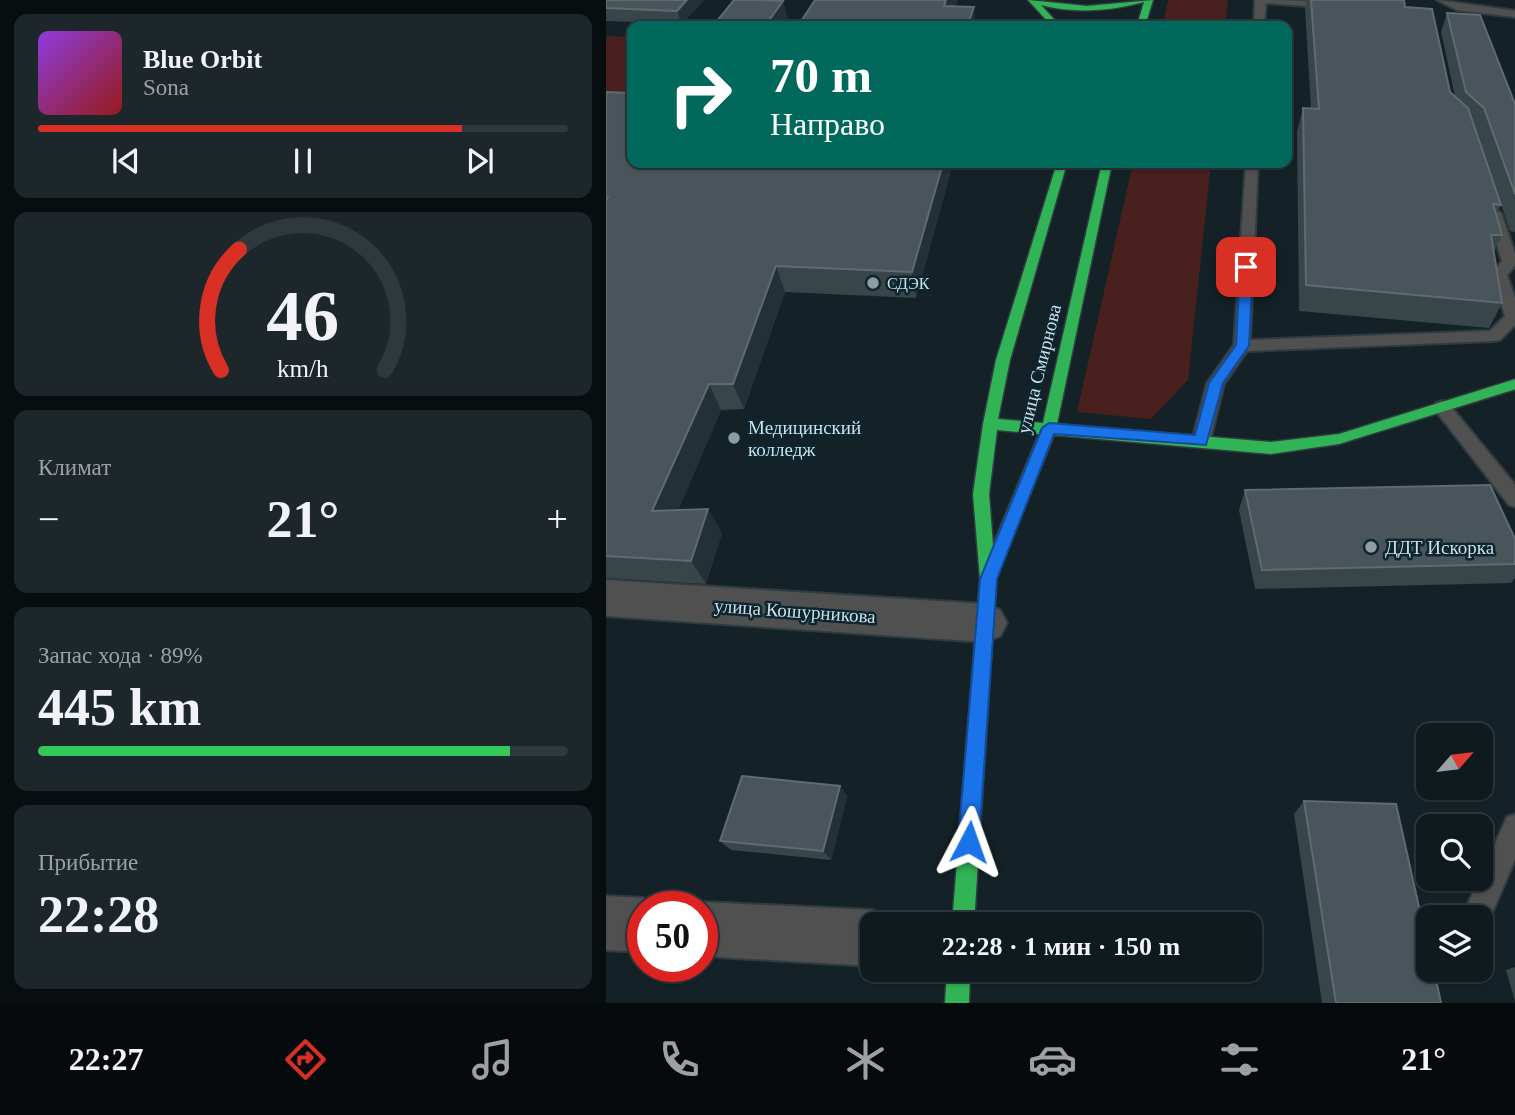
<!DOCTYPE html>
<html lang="ru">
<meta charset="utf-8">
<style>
:root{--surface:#0f1a1e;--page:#1d272b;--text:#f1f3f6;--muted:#9ba1a4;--line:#2f383c;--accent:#d93025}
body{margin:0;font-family:Georgia,serif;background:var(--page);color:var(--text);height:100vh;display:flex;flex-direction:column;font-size:26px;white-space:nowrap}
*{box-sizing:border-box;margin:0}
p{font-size:23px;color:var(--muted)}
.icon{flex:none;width:38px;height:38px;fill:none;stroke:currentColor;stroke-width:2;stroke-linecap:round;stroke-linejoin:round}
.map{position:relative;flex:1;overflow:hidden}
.drawer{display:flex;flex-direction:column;gap:14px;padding:14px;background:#080e10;width:606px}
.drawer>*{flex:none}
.guide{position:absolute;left:21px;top:21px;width:665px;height:147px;border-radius:14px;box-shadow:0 2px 5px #0004,0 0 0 2px var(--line);background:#00695c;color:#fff;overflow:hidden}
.needle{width:46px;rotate:62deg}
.tools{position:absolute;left:810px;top:723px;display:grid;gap:14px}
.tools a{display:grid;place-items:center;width:77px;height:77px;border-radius:14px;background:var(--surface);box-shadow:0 2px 5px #0004,0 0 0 2px var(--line);font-size:35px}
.speed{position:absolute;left:21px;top:891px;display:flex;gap:14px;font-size:35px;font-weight:700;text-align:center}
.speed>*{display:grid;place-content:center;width:91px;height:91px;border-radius:50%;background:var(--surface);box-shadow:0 2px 5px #0004,0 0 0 2px var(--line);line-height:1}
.speed .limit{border:10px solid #d22;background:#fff;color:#111}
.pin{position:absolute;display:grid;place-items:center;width:60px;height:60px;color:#fff;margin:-30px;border-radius:14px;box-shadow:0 4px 10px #0006}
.me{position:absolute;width:77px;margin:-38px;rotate:4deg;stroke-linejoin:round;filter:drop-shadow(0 0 5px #0008)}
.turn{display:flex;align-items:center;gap:24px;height:147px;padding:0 28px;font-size:32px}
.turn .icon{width:91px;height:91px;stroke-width:2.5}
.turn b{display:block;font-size:49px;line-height:60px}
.big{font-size:52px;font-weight:600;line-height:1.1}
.drawer .tile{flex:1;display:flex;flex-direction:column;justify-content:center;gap:10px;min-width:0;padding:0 24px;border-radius:14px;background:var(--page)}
.drawer .dial{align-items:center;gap:0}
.dial svg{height:182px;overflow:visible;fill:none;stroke:var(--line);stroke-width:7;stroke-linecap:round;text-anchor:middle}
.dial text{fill:var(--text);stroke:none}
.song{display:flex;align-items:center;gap:21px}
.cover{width:84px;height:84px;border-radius:10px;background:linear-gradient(135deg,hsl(270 70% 55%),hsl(0 70% 35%))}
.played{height:7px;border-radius:4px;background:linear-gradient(90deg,var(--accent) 80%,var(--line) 80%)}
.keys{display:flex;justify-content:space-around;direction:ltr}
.heat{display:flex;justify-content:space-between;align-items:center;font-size:38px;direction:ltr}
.charge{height:10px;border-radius:5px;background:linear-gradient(90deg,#34c759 89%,var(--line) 0)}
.trip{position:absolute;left:254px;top:912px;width:402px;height:70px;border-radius:14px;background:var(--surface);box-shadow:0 2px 5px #0004,0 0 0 2px var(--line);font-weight:600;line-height:70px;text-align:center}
.tab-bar{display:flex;height:112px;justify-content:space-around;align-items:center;background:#060a0c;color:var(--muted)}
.tab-bar .icon{width:49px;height:49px}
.tab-bar .on{color:var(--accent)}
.tab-bar b{font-size:32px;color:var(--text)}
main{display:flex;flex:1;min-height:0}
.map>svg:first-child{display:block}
.green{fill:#48201d}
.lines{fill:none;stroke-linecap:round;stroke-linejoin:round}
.lane-casing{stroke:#303c41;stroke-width:4}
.street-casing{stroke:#303c41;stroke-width:4}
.fast-casing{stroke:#303c41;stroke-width:3}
.lane{fill:#515050;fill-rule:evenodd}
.street{fill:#515050;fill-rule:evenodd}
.fast{fill:#30b455;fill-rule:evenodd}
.wall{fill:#384549}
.shaded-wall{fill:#233035}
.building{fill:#49555a;stroke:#5e6b70;stroke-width:2}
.route{fill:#1a73e8;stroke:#114b97;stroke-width:2}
.poi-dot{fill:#8e9da4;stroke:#0c2630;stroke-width:2.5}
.labels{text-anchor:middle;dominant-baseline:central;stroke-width:5;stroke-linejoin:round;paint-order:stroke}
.far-poi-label{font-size:16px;fill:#d0dfe6;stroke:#0c2630;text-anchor:start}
.street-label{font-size:19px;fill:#d0dfe6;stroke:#0c2630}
.poi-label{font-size:19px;fill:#d0dfe6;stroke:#0c2630;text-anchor:start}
</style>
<main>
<section class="drawer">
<div class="tile">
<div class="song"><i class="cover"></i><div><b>Blue Orbit</b><p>Sona</p></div></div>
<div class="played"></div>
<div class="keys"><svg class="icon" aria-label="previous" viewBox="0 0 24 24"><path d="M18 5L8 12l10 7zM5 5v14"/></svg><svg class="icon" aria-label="pause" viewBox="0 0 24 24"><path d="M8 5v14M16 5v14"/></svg><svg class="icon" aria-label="next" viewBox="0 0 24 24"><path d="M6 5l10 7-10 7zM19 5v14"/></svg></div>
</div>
<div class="tile dial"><svg viewBox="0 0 100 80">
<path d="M14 69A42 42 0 1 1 86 69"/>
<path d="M14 69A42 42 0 0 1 22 16" stroke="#d93025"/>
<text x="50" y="56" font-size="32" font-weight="700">46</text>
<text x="50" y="72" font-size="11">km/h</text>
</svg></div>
<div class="tile"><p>Климат</p>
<div class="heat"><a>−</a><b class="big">21°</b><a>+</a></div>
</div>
<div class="tile"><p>Запас хода · 89%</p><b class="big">445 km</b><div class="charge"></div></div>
<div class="tile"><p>Прибытие</p><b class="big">22:28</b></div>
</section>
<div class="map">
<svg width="910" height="1003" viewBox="0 0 910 1003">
<rect width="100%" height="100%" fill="#142228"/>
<!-- green -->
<g class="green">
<polygon points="562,0 622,0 619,26 557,26"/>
<polygon points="0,36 26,37 26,99 0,98"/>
<polygon points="527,163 605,163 582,380 545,419 471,412"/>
</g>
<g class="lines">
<defs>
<g id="lane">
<path d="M649,0C669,0 715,0 731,5L726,8L660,3L658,26H648Z"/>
<polygon points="831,0 910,11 910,17 851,10"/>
<polygon points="640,163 652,163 644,340 884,331 899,316 886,274 896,261 881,213 888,209 895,213 910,256 910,265 901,275 910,301 910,324 894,340 888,341 641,351 618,384 604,441 601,446 589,446 586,441 601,383 628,345"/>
<polygon points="836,401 842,403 910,486 910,507 903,505 830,411 827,407 830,403"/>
<polygon points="910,814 910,857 880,927 875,928 875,917 856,917 901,817"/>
</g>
<g id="street">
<polygon points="0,580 379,604 394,610 401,623 394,636 379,642 0,616"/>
<polygon points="0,896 37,898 56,906 37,906 37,952 0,950"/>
<polygon points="96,902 266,910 285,919 288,924 266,924 266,966 96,956 96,906 84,906"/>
</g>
<g id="fast">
<path d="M422,0L481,6L547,0L539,26H531L538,2C504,11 470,14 435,5L454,26H446Z"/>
<path d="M451,163H461L404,360L392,419L437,423L496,163H506L451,424L665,442L733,434L910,379V389L733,444L665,454L448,435L390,578L368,924H346L374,579L367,494L377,424L390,360ZM391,430L433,434L387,545L383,494Z"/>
<polygon points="341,970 364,970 363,1003 339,1003"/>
</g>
</defs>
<!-- lane casing -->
<use href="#lane" class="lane-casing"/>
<!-- street casing -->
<use href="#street" class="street-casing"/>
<!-- fast casing -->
<use href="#fast" class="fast-casing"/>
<!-- lane -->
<use href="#lane" class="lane"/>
<!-- street -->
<use href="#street" class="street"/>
<!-- fast -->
<use href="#fast" class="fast"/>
</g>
<!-- wall -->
<g class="wall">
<polygon points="0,0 98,0 76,24 0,21"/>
<polygon points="701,0 798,0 799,7 844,92 849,96 835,32 841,13 909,104 909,232 904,231 869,128 895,205 890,215 896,235 888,252 896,303 883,328 693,311 691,132 697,108 705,108 699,9"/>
<polygon points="0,92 26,163 347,163 310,298 179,292 138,409 115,410 72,510 116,533 100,584 0,578"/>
<polygon points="639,490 909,539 909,578 905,583 649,589 633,510"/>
<polygon points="234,786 241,796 225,860 125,850 114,841"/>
<polygon points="698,801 835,1003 716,1003 688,814"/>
<polygon points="909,967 909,1001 900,970"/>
</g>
<!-- shaded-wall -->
<g class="shaded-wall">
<polygon points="81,0 98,0 76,24 71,11"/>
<polygon points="340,0 352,0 341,26 338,6"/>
<polygon points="177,1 183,23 181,26 159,26"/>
<polygon points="368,7 369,26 361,26"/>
<polygon points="337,163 347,163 310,298 306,272"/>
<polygon points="170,266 179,292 138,409 127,384"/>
<polygon points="103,384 115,410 62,535 46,511"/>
<polygon points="102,509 116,533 100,584 85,561"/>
<polygon points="234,786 241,796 225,860 217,851"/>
</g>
<!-- building -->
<g class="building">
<polygon points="0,0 81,0 71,11 0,8"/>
<polygon points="128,0 153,0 177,1 159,26 107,26"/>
<polygon points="209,0 340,0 338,6 368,7 361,26 192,26"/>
<polygon points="705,0 798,0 799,7 826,9 844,92 862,108 895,205 887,204 896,235 885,235 896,303 700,285 697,108 713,109"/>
<polygon points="841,13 874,15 909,104 909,194 878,108 860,92"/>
<polygon points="0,92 26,93 26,163 337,163 306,272 170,266 127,384 103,384 46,511 102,509 85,561 0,556 0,201 2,197 0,197"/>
<polygon points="884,485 909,539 909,564 656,570 639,490"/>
<polygon points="136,776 234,786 217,851 114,841"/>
<polygon points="698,801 790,804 822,947 822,970 828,970 835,1003 730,1003"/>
</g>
<!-- route -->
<polygon class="route" points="640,264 647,267 643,346 617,383 600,445 448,434 391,579 373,842 370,850 363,853 355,850 352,842 374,579 436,428 443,423 589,435 603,383 630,345 634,267"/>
<!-- markers -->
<g class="poi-dot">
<circle cx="267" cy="283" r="7"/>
<circle cx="128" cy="438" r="7"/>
<circle cx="765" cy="547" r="7"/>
</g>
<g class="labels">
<!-- far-poi labels -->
<g class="far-poi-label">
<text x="281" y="283">СДЭК</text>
</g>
<!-- street labels -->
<g class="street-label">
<text transform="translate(433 369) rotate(-76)">улица Смирнова</text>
<text transform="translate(189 611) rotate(4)">улица Кошурникова</text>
</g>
<!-- poi labels -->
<g class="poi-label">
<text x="142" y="427">Медицинский<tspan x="142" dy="22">колледж</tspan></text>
<text x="779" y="547">ДДТ Искорка</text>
</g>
</g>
</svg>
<div class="tools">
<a><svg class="needle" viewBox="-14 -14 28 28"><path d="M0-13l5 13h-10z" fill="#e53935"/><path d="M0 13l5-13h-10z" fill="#9ba1a4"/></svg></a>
<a><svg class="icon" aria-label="search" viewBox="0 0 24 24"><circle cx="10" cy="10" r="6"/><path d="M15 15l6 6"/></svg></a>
<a><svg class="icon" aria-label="layers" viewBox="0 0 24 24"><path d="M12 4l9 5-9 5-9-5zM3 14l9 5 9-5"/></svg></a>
</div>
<div class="speed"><div class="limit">50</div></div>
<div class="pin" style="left:640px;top:267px;background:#d93025"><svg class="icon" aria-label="arrive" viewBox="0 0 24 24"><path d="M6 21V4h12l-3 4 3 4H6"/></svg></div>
<svg class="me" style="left:363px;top:842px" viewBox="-20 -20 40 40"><path d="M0-17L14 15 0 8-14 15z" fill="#1a73e8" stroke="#fff" stroke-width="4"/></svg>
<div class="trip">22:28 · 1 мин · 150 m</div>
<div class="guide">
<div class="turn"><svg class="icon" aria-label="right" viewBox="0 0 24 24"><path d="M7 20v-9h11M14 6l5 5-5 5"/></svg><div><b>70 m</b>Направо</div></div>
</div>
</div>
</main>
<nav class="tab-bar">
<b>22:27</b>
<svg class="icon on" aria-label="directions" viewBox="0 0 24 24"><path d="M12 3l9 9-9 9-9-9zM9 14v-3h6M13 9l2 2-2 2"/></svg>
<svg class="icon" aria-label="music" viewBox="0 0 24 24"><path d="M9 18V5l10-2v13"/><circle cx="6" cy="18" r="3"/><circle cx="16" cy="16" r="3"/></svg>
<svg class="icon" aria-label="phone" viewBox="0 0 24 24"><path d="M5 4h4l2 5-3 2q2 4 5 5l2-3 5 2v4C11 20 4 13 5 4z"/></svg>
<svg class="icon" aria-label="climate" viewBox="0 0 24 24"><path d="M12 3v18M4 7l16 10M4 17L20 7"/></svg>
<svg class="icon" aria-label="car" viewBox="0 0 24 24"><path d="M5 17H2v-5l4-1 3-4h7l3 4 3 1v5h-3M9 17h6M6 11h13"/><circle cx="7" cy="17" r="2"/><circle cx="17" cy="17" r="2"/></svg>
<svg class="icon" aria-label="filters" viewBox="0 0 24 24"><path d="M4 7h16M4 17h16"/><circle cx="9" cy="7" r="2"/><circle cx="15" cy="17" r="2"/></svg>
<b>21°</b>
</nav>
